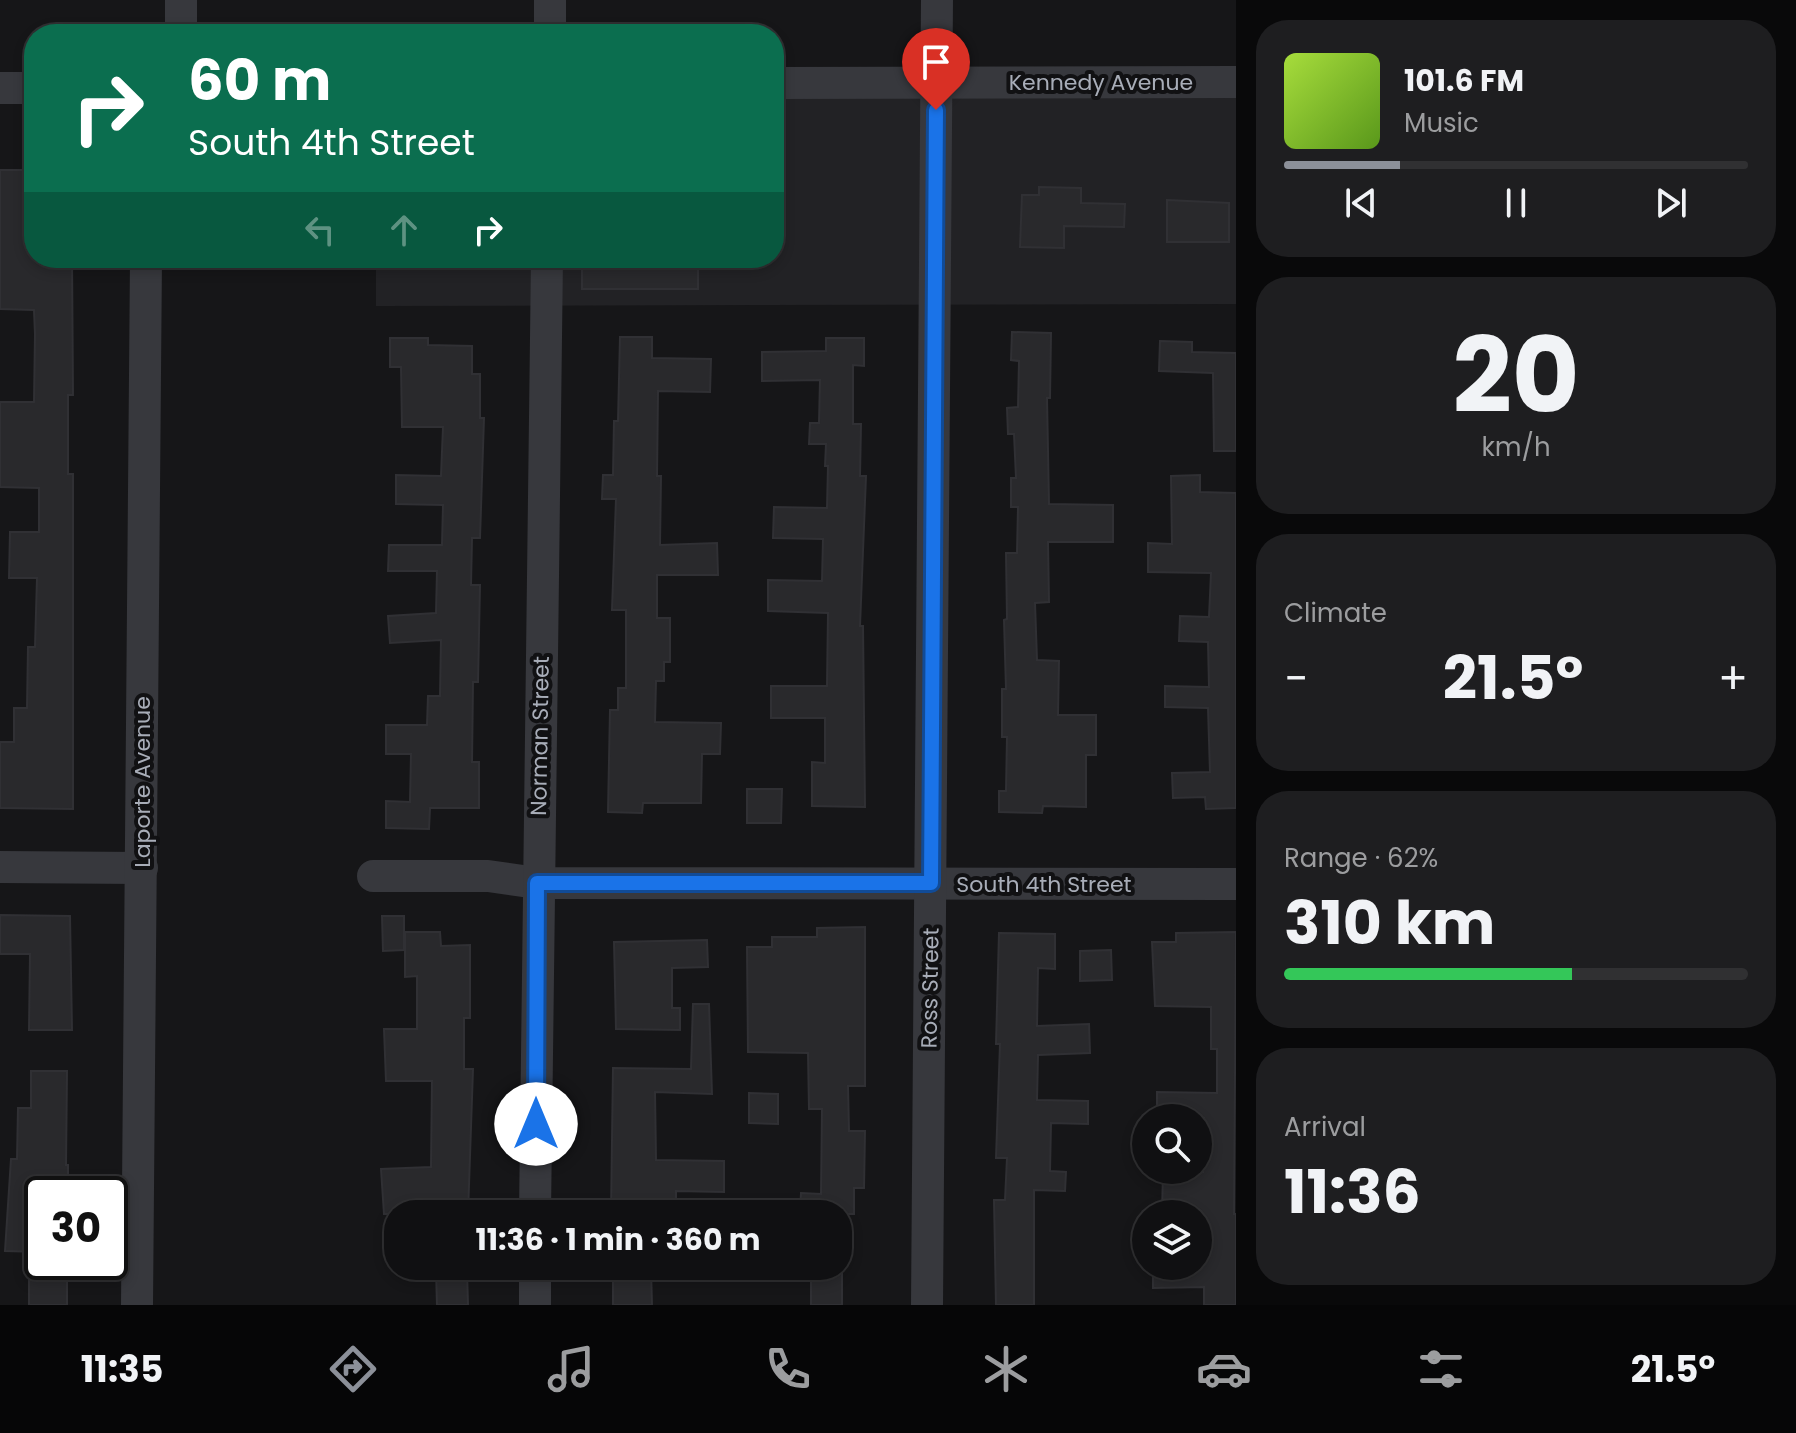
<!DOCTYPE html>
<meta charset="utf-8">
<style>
:root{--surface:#101012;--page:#1e1e20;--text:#f1f3f6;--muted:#9c9d9f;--line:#303032;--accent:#8c9099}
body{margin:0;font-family:Poppins,sans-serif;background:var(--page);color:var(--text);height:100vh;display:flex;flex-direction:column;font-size:30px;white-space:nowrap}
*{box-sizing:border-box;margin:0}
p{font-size:26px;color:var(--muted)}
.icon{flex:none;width:44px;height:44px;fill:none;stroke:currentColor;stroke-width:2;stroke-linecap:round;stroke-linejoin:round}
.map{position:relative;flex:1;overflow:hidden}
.side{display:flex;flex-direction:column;gap:20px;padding:20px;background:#09090a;width:560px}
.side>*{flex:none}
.hud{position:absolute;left:24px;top:24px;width:760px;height:244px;border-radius:32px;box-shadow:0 4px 12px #0003,0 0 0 2px var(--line);background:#0b6e4f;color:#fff;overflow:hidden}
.controls{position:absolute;left:1132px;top:1104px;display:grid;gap:16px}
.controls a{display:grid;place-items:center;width:80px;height:80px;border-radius:50%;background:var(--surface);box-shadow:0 4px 12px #0003,0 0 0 2px var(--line);font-size:40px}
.speed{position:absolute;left:24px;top:1176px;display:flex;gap:16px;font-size:40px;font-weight:700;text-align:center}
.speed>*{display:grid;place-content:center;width:104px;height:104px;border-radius:50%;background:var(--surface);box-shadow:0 4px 12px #0003,0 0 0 2px var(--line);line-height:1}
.speed .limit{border:4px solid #111;border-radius:12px;background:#fff;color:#111}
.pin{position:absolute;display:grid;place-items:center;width:68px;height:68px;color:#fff;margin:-82px -34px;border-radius:50% 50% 50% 0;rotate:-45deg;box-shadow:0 0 8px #0007}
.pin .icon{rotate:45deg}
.me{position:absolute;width:88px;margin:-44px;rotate:0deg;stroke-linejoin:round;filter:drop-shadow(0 0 6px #0008)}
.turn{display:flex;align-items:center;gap:28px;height:168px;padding:0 32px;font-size:36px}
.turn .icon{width:104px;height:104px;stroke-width:2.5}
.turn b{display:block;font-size:56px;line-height:68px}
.lanes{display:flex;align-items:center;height:76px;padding:0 32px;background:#0003;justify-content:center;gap:40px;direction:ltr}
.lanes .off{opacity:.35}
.big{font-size:60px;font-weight:700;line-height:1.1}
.side .widget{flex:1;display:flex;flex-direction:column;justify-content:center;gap:12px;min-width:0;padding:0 28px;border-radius:32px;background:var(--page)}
.side .dial{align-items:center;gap:0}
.dial b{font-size:104px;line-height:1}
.song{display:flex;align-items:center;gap:24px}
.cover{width:96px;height:96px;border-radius:12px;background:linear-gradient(135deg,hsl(80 70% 55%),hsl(90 70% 35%))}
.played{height:8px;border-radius:4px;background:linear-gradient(90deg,var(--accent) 25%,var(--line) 25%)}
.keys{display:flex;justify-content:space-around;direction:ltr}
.heat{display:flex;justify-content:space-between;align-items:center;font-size:44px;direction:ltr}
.charge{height:12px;border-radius:6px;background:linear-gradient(90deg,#34c759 62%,var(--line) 0)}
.trip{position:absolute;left:384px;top:1200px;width:468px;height:80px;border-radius:32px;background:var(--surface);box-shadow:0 4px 12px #0003,0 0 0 2px var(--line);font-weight:700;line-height:80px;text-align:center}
.tab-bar{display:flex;height:128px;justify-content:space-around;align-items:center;background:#060607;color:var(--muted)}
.tab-bar .icon{width:56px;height:56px}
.tab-bar .on{color:var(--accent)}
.tab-bar b{font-size:36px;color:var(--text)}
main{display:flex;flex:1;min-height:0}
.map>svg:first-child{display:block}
.built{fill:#222225}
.building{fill:#29292c;stroke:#303034;stroke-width:2}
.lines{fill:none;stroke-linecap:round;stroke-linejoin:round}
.minor{stroke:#37383d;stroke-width:32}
.route-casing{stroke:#114b97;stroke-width:20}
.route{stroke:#1a73e8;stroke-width:14}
.labels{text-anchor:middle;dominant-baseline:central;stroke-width:8;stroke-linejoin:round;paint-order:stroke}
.street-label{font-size:22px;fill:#a8adb8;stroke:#111113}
</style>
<main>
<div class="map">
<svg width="1236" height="1305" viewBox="0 0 1236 1305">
<rect width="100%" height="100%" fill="#161618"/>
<!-- built -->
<polygon class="built" points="1236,90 1236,304 376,306 376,258 774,258 774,91"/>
<!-- building -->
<g class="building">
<polygon points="0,170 34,170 34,258 72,258 73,395 68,395 68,474 73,474 73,809 0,808 0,742 14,742 14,708 27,708 28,647 35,647 37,578 9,578 10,532 39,532 39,488 0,487 0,402 34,402 35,334 34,310 0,309"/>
<polygon points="1039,187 1081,188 1081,203 1125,204 1124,227 1064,226 1064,248 1020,247 1022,195 1039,195"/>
<polygon points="1167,200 1229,203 1229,242 1167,242"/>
<rect x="582" y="258" width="116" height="31"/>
<polygon points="1012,332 1051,333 1050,398 1047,398 1049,504 1113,505 1113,542 1048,542 1049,602 1035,603 1037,660 1059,661 1058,715 1096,715 1096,755 1086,755 1086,807 1043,806 1042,813 999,812 999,791 1006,791 1007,737 1002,737 1002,689 1006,689 1004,620 1007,619 1006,553 1017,553 1018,507 1011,507 1011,478 1016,478 1014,434 1008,434 1007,408 1018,407 1019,361 1011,360"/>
<polygon points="620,337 652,337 652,358 711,359 710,392 658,391 657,476 661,476 660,545 717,543 718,575 657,575 657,618 670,618 670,662 664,662 664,681 656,681 655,722 721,723 720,754 702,754 701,803 643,803 642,813 608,812 610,710 618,710 618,688 626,688 626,610 612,610 616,499 602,499 603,475 613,475 614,421 618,421"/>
<polygon points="390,338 428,338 428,345 472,346 472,374 480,374 480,418 484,418 480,538 472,538 471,585 480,585 478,682 473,682 472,762 479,762 479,808 430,808 429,829 386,828 386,801 410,802 411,754 386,754 386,725 427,725 428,696 440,696 441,640 390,643 388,616 436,613 437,571 388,571 389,545 442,545 443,505 396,504 396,475 441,476 443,427 402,427 401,367 390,367"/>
<polygon points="826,338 864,338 864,366 853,365 853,424 861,424 860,476 866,476 860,626 863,626 865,807 812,806 812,762 825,763 825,718 771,718 771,686 827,686 828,613 768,611 768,580 822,581 823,539 773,538 774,507 827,508 828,466 825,466 826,444 809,444 810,423 819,423 820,380 762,381 762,352 826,351"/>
<polygon points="1160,341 1192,342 1192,352 1236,353 1236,451 1214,451 1213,373 1159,371"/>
<polygon points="1200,475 1200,492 1236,493 1236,808 1206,809 1205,797 1173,798 1172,773 1210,772 1208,708 1165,707 1165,686 1209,687 1208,642 1179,641 1180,616 1209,617 1211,573 1148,572 1148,543 1172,544 1171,476"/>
<polygon points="747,789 782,789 781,823 747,823"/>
<polygon points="0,915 70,916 72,1030 29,1030 30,954 0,954"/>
<polygon points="382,916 404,916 404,950 383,951"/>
<polygon points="865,927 865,1086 848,1086 849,1131 865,1131 864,1188 854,1188 854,1214 800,1214 801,1193 821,1194 822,1109 809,1109 808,1053 748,1052 747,947 772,947 772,937 817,937 817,928"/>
<polygon points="405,932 440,932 441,946 470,945 470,1018 464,1018 464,1069 473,1069 468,1214 384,1214 381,1169 431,1167 432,1081 386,1081 384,1029 417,1029 417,976 405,977"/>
<polygon points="1236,932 1234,1214 1236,1214 1236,1305 1204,1305 1204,1287 1153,1288 1153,1267 1198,1266 1198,1214 1162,1214 1163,1171 1203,1172 1204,1118 1157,1118 1157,1092 1217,1093 1217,1049 1211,1049 1211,1007 1155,1006 1152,942 1176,942 1176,933"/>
<polygon points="999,933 1055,934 1055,969 1038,968 1037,1026 1089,1024 1090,1053 1038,1055 1037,1100 1088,1101 1088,1124 1051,1123 1050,1171 1066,1172 1065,1191 1034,1190 1034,1305 996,1305 994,1200 1005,1200 1007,1158 996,1158 1000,1044 996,1044"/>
<polygon points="707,940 708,967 672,968 672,1008 680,1008 680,1030 616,1029 614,942"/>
<polygon points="1111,950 1112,980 1080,981 1080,951"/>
<polygon points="693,1004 709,1004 712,1094 655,1092 656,1160 724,1161 724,1192 676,1191 676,1214 611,1214 613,1068 691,1069"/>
<polygon points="31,1071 67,1071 66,1165 68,1165 68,1194 42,1194 42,1252 5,1251 11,1159 17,1159 18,1108 31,1108"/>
<polygon points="749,1093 778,1094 778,1124 749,1123"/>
<polygon points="29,1266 67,1267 67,1305 29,1305"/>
<polygon points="811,1266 836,1266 836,1274 842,1274 842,1305 811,1305"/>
<polygon points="613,1270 651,1270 652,1305 613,1305"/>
<polygon points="436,1271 467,1271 468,1305 437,1305"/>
</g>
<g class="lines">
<!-- minor -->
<g class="minor">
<polyline points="181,34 181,0"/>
<polyline points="550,34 550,0"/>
<polyline points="774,83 1236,82"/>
<polyline points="0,88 34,88"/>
<polyline points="0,867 142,868"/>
<polyline points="373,876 488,876 537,883 1236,884"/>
<polyline points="535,1214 547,258"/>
<polyline points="137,1305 146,258"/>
<polyline points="535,1305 535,1266"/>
<polyline points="927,1305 937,0"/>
</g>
</g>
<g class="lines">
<defs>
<polyline id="route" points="536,1124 537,883 931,883 936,110"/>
</defs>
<!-- route casing -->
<use href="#route" class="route-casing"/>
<!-- route -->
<use href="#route" class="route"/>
</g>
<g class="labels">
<!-- street labels -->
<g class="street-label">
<text x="1101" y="82">Kennedy Avenue</text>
<text transform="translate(540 736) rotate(-89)">Norman Street</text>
<text transform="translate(142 782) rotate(-90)">Laporte Avenue</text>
<text x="1044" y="884">South 4th Street</text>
<text transform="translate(930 988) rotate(-89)">Ross Street</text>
</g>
</g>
</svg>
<div class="controls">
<a><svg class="icon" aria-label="search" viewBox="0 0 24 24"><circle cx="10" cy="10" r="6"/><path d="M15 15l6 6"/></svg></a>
<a><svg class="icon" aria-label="layers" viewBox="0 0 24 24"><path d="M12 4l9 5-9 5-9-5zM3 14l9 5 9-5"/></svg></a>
</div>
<div class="speed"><div class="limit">30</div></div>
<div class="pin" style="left:936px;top:110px;background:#d93025"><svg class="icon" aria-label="arrive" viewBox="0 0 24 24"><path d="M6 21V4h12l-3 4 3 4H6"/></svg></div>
<svg class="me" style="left:536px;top:1124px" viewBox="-20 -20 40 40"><circle r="19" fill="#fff"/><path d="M0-13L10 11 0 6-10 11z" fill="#1a73e8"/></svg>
<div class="trip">11:36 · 1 min · 360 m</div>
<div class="hud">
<div class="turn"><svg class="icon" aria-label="right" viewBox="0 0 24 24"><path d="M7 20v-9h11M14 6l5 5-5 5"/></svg><div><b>60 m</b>South 4th Street</div></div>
<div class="lanes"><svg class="icon off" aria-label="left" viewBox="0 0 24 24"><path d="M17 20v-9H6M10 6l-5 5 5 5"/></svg><svg class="icon off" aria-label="ahead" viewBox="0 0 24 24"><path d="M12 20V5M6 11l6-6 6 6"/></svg><svg class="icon" aria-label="right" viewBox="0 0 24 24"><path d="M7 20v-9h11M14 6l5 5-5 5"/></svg></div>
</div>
</div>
<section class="side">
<div class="widget">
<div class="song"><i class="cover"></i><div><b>101.6 FM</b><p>Music</p></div></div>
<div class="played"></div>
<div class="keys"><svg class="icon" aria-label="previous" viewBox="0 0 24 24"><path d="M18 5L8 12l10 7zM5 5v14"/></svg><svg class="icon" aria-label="pause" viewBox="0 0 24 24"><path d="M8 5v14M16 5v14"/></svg><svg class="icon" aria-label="next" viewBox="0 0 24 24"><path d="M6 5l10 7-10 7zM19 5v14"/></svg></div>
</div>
<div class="widget dial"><b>20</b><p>km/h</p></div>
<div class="widget"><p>Climate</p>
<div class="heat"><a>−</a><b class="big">21.5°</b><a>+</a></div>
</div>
<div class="widget"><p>Range · 62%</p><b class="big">310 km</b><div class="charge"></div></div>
<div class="widget"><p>Arrival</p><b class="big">11:36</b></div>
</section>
</main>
<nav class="tab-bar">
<b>11:35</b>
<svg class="icon on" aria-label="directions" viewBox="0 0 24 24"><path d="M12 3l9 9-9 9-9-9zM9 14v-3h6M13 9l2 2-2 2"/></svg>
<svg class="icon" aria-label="music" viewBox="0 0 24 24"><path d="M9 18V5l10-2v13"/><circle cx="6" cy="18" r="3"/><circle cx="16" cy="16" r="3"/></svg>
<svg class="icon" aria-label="phone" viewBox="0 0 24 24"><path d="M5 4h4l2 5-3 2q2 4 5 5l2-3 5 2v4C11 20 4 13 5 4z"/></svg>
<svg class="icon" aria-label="climate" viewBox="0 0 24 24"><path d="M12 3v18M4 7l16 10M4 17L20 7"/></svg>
<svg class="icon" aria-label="car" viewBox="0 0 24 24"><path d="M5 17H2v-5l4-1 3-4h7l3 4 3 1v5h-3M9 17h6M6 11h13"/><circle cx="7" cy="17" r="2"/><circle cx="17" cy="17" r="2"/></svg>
<svg class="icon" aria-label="filters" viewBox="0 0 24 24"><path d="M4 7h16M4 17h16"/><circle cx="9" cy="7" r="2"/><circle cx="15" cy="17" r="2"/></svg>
<b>21.5°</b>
</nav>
